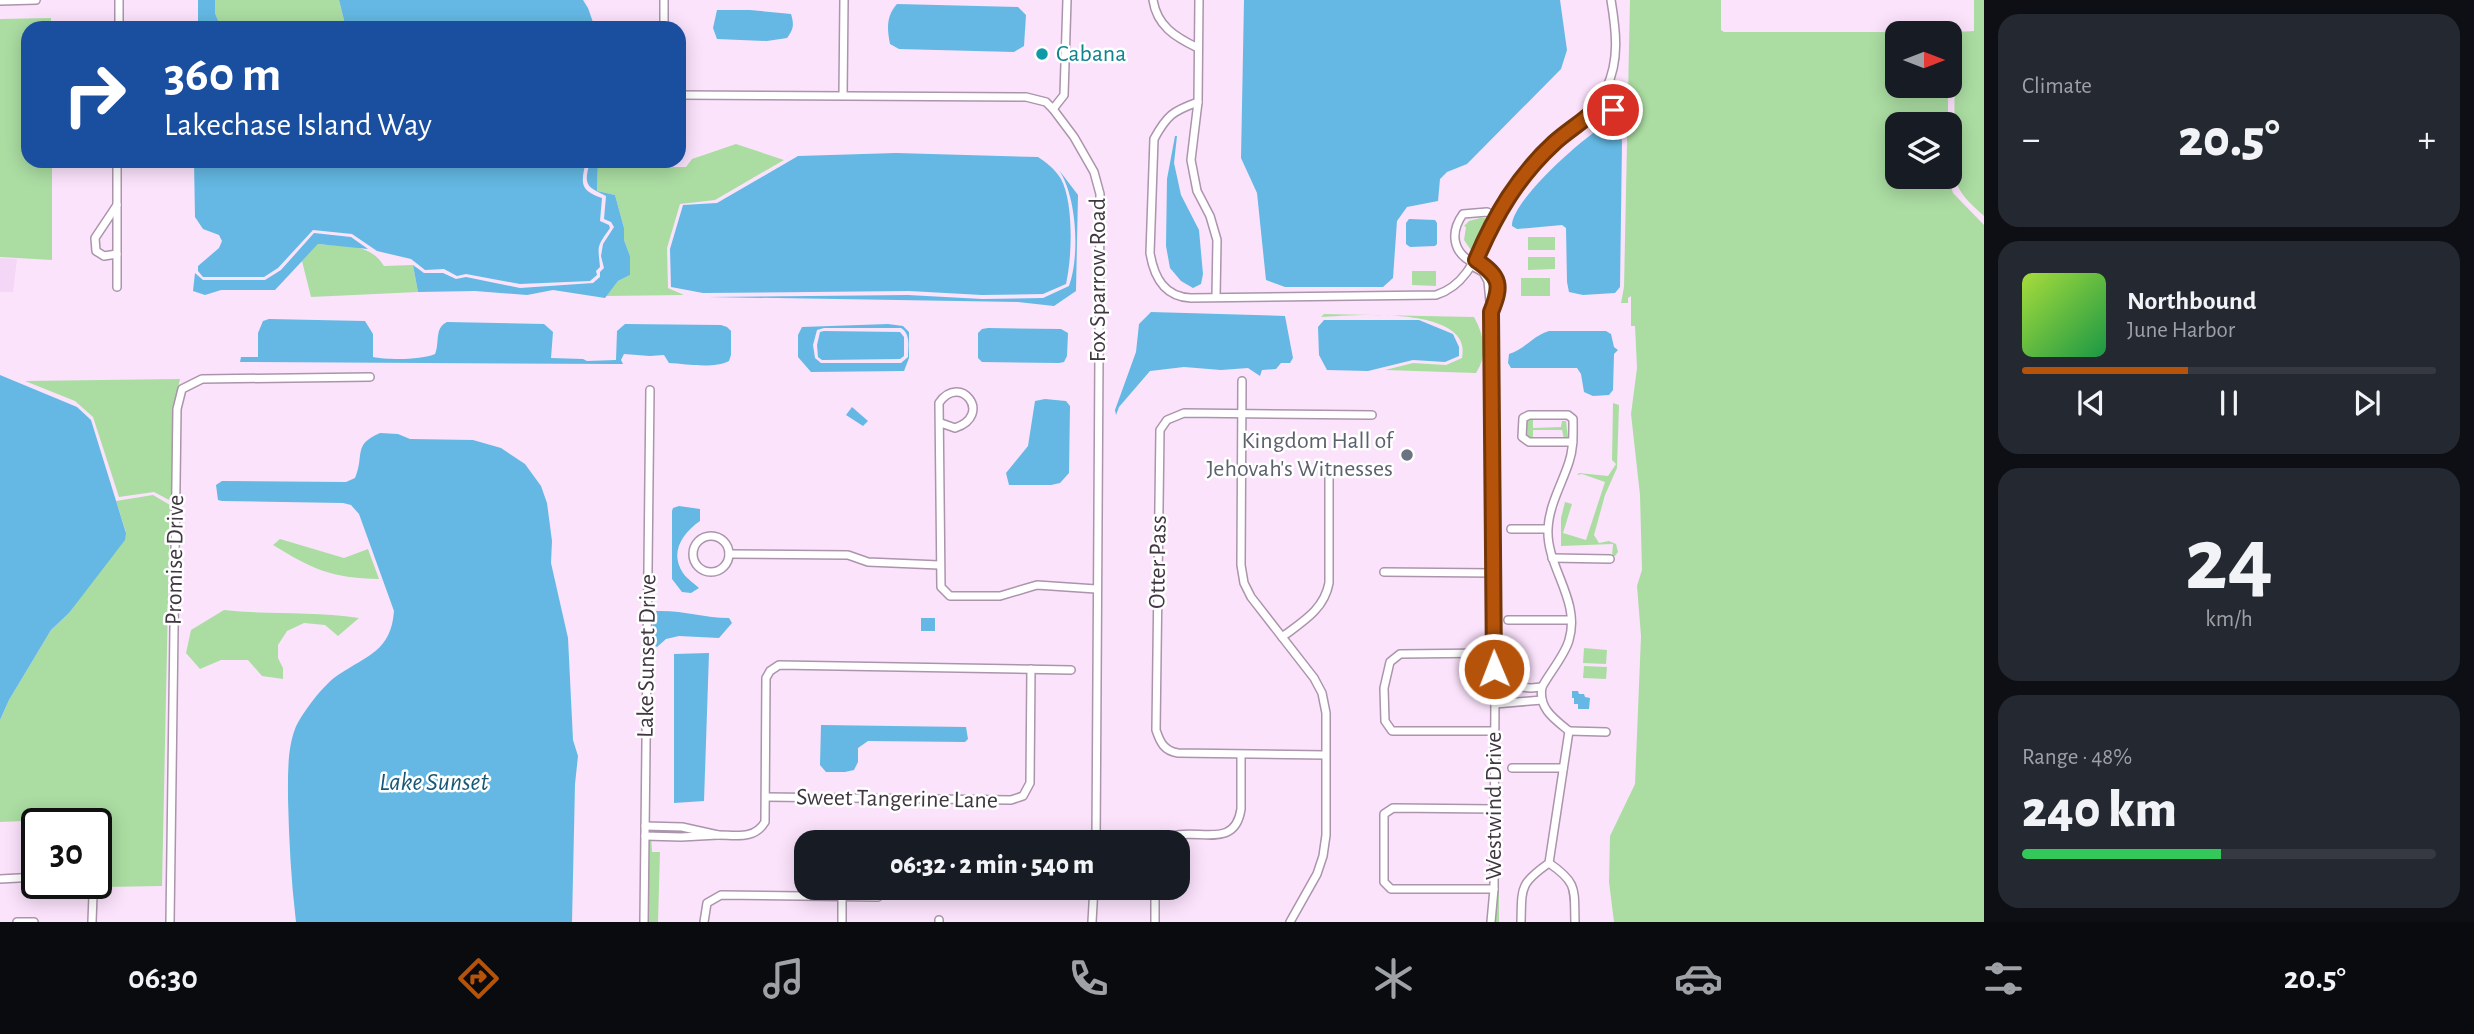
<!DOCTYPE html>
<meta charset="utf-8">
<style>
:root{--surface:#171b24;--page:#242831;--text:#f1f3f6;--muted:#9ea1a6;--line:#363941;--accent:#b45309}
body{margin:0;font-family:"Alegreya Sans",sans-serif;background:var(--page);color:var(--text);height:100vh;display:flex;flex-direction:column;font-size:26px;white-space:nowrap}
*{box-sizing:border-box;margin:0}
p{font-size:23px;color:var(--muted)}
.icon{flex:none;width:38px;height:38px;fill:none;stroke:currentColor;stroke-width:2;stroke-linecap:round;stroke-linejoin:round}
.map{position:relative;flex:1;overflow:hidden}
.panel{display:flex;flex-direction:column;gap:14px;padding:14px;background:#0d0f14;width:490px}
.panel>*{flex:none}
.top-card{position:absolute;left:21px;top:21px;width:665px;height:147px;border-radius:21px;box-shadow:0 4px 18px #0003;background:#1a4fa0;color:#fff;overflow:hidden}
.needle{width:46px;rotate:90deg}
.fabs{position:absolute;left:1885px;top:21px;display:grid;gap:14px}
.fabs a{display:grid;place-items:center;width:77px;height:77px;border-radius:14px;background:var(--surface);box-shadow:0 4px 18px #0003;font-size:35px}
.speed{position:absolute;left:21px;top:808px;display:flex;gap:14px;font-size:35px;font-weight:700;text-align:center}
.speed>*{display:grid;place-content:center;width:91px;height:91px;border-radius:50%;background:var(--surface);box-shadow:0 4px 18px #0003;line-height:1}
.speed .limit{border:4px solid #111;border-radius:10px;background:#fff;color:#111}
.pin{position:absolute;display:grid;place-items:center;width:60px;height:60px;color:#fff;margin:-30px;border:4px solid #fff;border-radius:50%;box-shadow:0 2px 7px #0007}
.me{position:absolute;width:77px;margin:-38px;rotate:359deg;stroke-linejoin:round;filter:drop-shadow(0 0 5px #0008)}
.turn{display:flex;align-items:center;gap:24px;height:147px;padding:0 28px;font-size:32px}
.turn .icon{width:91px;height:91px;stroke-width:2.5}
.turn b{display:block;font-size:49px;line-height:60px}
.big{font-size:52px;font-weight:800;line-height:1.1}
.panel .widget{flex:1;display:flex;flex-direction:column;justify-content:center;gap:10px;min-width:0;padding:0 24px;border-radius:21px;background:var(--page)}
.panel .dial{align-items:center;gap:0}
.dial b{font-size:91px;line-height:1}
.song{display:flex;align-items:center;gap:21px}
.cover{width:84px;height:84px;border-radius:10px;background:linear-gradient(135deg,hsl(80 70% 55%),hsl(140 70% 35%))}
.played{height:7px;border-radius:4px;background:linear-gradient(90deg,var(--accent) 40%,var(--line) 40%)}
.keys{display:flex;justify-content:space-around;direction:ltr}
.heat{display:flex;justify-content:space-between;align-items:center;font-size:38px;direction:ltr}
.charge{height:10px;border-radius:5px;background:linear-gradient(90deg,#34c759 48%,var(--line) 0)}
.trip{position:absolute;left:794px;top:830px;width:396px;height:70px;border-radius:21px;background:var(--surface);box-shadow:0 4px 18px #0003;font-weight:800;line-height:70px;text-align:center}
.tab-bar{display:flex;height:112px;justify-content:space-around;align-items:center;background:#090b0e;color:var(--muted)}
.tab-bar .icon{width:49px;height:49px}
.tab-bar .selected{color:var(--accent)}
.tab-bar b{font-size:32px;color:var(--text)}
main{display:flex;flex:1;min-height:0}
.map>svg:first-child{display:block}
.built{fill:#f4d7f6}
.green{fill:#abdda2}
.water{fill:#64b8e3;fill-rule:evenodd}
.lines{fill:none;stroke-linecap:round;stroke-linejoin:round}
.minor-casing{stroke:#ab94ac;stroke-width:10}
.minor{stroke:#fff;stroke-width:7}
.route-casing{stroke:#753606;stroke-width:18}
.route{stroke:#b45309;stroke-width:12}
.culture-dot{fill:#0f9aa8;stroke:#fff;stroke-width:2.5}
.worship-dot{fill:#6b7280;stroke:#fff;stroke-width:2.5}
.labels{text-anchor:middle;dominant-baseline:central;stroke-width:5;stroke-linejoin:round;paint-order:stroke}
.culture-label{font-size:24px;fill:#0d838f;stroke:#fff;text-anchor:start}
.street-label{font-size:24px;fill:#403741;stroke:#fff}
.worship-label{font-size:24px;fill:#5b616d;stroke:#fff;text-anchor:end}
.water-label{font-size:26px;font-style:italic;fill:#175976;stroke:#fff}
</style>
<main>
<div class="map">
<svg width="1984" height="922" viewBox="0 0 1984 922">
<rect width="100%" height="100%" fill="#fbe3fc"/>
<!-- built -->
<polygon class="built" points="0,258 17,259 13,292 0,292"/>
<!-- green -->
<g class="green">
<polygon points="215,0 339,0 344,20 342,28 221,28 215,13"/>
<polygon points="1630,0 1721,0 1721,30 1724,32 1948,32 1897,33 1897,86 1948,86 1948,124 1897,124 1897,177 1948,177 1953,193 1984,225 1984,922 1614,922 1609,882 1610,836 1635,784 1641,636 1637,586 1642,570 1640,495 1631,414 1637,368 1635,326 1631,326 1631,296 1628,298 1628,303 1621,303 1624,287"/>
<path d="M1974,0H1984V216C1970,203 1956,192 1954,172L1955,32L1974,31Z"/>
<polygon points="51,18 51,28 28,28 28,161 52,161 52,260 0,257 0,19"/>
<polygon points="736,144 784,160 715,200 680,204 667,248 668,288 684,295 606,296 618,281 630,275 630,256 624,240 624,228 615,195 597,191 598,168 686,167 692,159"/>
<polygon points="1480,218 1485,218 1487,222 1473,253 1464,240 1466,227 1464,226 1469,221"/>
<rect x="1528" y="237" width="27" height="13"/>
<path d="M318,244C344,247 369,242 384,266L413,265L418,292L311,297L302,261Z"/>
<polygon points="1528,257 1555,257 1555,269 1528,270"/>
<polygon points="1412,271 1436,271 1436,286 1412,285"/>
<rect x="1521" y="278" width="29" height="18"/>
<path d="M1324,314L1474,317C1484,335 1488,355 1476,373L1385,370L1413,363L1446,365L1462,358C1474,305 1352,315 1321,317Z"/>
<polygon points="180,379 173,409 171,501 154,492 119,497 93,417 75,401 25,381"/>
<polygon points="1613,403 1619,405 1617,468 1605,495 1594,535 1599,543 1609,541 1616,544 1618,552 1615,556 1612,556 1613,544 1561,546 1561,518 1565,502 1572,504 1563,533 1586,540 1605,482 1582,474 1577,475 1579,473 1608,476 1616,464 1612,460"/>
<polygon points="1526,420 1533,420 1533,428 1561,427 1562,421 1566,421 1568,438 1564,439 1562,430 1533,430 1533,437 1526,437"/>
<polygon points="153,495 170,505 162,886 106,887 101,877 96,875 96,824 51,824 49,820 0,822 0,720 9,700 51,630 69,613 126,532 116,501"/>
<path d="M280,539L344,558L368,549L379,579C331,578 312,569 273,545Z"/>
<path d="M224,610C270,615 313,611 359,618L338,636L325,625L304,623L287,631L278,645V658L283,668V679L262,676L248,660H221L200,669L186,653L191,630Z"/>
<polygon points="1584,648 1607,650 1606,664 1583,663"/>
<polygon points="1584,666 1607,667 1606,679 1583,678"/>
<polygon points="1499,713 1499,922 1496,922 1497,719"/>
<polygon points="648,834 651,834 652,852 660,852 658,922 647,922"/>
</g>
<!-- water -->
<g class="water">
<polygon points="198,0 215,0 215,13 221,28 198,28"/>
<polygon points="339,0 583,0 588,8 595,28 342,28 344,20"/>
<polygon points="1244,0 1560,0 1567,50 1561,69 1467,164 1447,172 1440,179 1438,201 1407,207 1397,221 1393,278 1383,287 1285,287 1266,280 1257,193 1241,158"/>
<path d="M897,4L1018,7L1026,15L1024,46L1014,52L899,49L890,44C887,29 886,16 897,4Z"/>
<path d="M717,10H750L791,14C794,24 794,29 787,38L767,41L717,39L713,28Z"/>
<path d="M1609,123L1620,130L1622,142L1620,287L1615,293L1583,295L1569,292L1567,282L1566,228L1562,225L1517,229L1512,226C1510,202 1587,133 1609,123Z"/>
<polygon points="1175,136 1177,136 1174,163 1181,195 1199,230 1203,274 1201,284 1193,288 1181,281 1170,268 1166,246 1167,179"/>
<path d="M896,153L1038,157C1047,163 1055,169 1061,179C1074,203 1072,258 1066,284L1043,294L982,295L909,291L703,293L671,287L670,249L683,205L717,203L798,156Z"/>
<path d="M194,161H586C581,183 579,190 602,198L600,221L609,225L610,228C596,248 598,245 600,267L596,271L597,275L590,281L520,284L466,274L457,276L444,269L425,270L411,259L377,251L352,234L313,230L278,268L264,277H203L198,271V266L219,248L222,241L219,235L203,229L195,217Z"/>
<path d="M590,161H598L597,191L615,195L624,228V240L630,256V275L618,281L605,298L553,290L527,295L475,291L418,292L413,265L424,273H443L456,279L466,277L520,288L593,283L600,277V272L604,268L601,256L603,244L614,227L611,222L604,219L606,196C585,186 584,185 590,161Z"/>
<path d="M1059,170L1078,195L1076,291L1054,306L1018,302L708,297L908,295L982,299L1043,298L1069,286C1080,256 1077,197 1059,170Z"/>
<polygon points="1409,219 1435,220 1437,223 1437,244 1435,246 1410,247 1406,244 1406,223"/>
<polygon points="314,233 351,237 368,249 318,244 275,290 221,290 205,295 193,291 195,273 203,280 265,280 281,270"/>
<polygon points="1151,312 1285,316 1293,358 1290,363 1281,363 1276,369 1262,370 1260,376 1248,368 1221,370 1184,367 1150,371 1119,407 1116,415 1115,410 1136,352 1139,324"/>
<path d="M269,319L365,321L373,334V357C388,360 422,360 435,354C440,343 434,328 447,322L544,324L553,332L551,358L583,359L587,361L616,360L617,331L625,324L721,325L727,327L731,331V355L729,361C713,369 687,364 669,363L664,355L650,356L624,354L621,360L623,364H614L240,362L241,357H258V333L263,321Z"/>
<polygon points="1324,320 1419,320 1453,334 1459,347 1459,356 1445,362 1413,360 1368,371 1327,370 1319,355 1318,327"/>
<path d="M888,324L903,326L909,332V358L904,371L811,372L798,357V335L802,327ZM824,328H901C911,334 908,347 908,357L901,363H821L815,358L813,345L817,330Z"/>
<polygon points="988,328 1061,329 1068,333 1067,356 1064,362 1059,363 982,362 978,358 978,333 982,329"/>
<polygon points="824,331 900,332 904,337 904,356 900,359 822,360 818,357 817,345 820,332"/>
<path d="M1549,331H1606L1611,334L1614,347L1618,350L1614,354L1613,390L1609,395L1593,396L1584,392L1581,374L1577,368H1511L1508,363L1509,354C1525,349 1534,335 1549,331Z"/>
<polygon points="0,375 77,407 91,420 126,533 125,540 69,613 51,630 9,700 0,720"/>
<polygon points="1045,399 1066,401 1070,406 1069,473 1060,483 1051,485 1009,485 1006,473 1028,446 1035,401"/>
<polygon points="852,407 868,421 863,426 846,415"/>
<path d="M380,433L398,434L410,439L473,440L501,448L525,464L541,486L547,503L552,541L551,563L568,638L573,740L578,756L575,784L572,922H296C291,881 289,840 288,799C288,777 287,750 295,729C301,714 324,684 338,675C368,655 391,651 394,611L359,514L351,505L343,503L222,501L218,500L216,485L222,481L346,482L355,478C365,455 352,445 380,433Z"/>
<path d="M679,506L700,509V521C683,533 669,552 683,573C687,579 694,583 699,588L691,593L682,592L672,579V511L673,508Z"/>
<path d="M656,611C683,610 704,618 729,618L732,623L719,638L679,636L666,639L657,647L652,643L653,617Z"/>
<rect x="921" y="618" width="14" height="13"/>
<polygon points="709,653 704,801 674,803 674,654"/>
<polygon points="1572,691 1578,691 1579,694 1584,694 1585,697 1590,698 1589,709 1578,709 1578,704 1574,704 1574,698 1572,698"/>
<polygon points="821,725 966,727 968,739 965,742 868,741 858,748 858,762 854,770 845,772 826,772 820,765"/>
</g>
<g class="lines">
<defs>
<g id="minor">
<polyline points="119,0 119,28"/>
<path d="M1153,0C1157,26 1175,37 1198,48"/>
<polyline points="1199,0 1198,102 1191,160 1197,191 1210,216 1217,240 1216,297"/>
<polyline points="0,1 36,0"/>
<polyline points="664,28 664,0"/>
<polyline points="679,95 1026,97 1046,102 1053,109 1074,137 1094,172 1100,194 1096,842"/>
<polyline points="843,95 844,0"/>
<path d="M1198,102C1173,111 1167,115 1154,139L1150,253C1154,277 1164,297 1191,298L1436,295C1471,284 1479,247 1495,217C1499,208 1506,199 1512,190C1523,174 1540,155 1555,142C1576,124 1594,117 1606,89C1620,60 1616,30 1611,0"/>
<polyline points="1053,109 1064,95 1067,0"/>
<polyline points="1596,109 1607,112 1613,110 1613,96 1606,89"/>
<polyline points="117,254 104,256 96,251 95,238 117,205"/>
<path d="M1477,260C1501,277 1502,284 1492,311"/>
<path d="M1474,263C1452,253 1450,232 1463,214L1487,212L1495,216"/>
<polyline points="1472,266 1483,272 1488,281 1491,312 1493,370 1495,695 1494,889 1491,922"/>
<polyline points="117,287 117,161"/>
<polyline points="1242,381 1241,565 1244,583 1251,597 1314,678 1322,693 1326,713 1326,835 1323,856 1317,874 1290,922"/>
<path d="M941,423L955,428C994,415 960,372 939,403L941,587L950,596H1000L1037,585L1096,589"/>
<polyline points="1511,529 1547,529"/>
<circle cx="711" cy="554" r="18"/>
<polyline points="729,554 848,555 868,562 939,565"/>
<polyline points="1552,558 1610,559"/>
<polyline points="1384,572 1493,573"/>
<polyline points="1508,620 1571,620"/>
<path d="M1282,637C1302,622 1324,610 1329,583V477"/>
<polyline points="1493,653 1400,654 1390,662 1384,688 1385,721 1392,731 1494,731"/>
<polyline points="1495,685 1531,688 1542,687"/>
<polyline points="1495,704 1542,700"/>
<polyline points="1569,731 1606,732"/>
<path d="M1325,755L1178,753C1164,751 1160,742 1156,730L1160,430L1167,420L1184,413L1372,415"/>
<polyline points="1512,768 1563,768"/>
<polyline points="766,797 1011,800 1023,796 1030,783 1031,669"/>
<path d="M718,835C736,835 754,840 765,822L766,678L770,671L779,665L1071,670"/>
<polyline points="30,836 30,877"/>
<polyline points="645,836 681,837 718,835 682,827 645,826"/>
<path d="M1163,842C1166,840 1169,837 1172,836C1198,828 1235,850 1241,809V755"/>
<path d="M1549,863C1578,883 1574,889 1575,922"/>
<polyline points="0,879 37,877"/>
<polyline points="88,884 93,895 92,922"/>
<polyline points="1494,889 1391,889 1384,882 1384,814 1393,808 1494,809"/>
<polyline points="17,922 34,922"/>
<polyline points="170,922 177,409 182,389 202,379 370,377"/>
<polyline points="644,922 650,390"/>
<polyline points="704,922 707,903 721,895 878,897"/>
<polyline points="842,922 842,897"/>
<polyline points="939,922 939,920"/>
<polyline points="1092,922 1094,887"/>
<polyline points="1155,922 1155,887"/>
<path d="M1521,922C1522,888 1519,884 1549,863L1569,731C1554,719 1538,708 1542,687C1550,672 1565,655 1569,640C1581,600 1546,567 1548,529C1549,505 1562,484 1569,462C1574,448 1573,433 1573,419L1568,415H1529L1523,418L1522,437L1529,442H1573"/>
</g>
</defs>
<!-- minor casing -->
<use href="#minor" class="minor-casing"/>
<!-- minor -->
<use href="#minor" class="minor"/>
</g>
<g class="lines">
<defs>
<path id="route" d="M1494,669L1491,312C1502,285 1501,277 1476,260C1495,215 1518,176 1554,143C1567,131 1583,122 1596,109L1607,112L1613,110"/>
</defs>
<!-- route casing -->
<use href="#route" class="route-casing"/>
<!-- route -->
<use href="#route" class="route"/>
</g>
<!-- markers -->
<circle class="culture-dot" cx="1042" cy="54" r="7"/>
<circle class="worship-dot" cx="1407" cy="455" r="7"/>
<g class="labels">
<!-- culture labels -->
<g class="culture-label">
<text x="1056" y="54">Cabana</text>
</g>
<!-- street labels -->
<g class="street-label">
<text transform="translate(1098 280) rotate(-90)">Fox Sparrow Road</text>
<text transform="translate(175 560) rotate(-89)">Promise Drive</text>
<text transform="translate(1158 562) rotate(-89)">Otter Pass</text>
<text transform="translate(647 656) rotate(-89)">Lake Sunset Drive</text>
<text transform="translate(897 799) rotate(1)">Sweet Tangerine Lane</text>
<text transform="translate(1494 806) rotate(-90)">Westwind Drive</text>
</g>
<!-- worship labels -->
<g class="worship-label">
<text x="1393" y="441">Kingdom Hall of<tspan x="1393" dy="28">Jehovah's Witnesses</tspan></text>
</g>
<!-- water labels -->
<g class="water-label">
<text x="434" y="782">Lake Sunset</text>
</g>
</g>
</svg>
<div class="fabs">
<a><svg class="needle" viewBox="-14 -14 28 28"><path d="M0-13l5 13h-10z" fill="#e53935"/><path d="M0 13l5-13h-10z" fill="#9ea1a6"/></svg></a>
<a><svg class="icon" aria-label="layers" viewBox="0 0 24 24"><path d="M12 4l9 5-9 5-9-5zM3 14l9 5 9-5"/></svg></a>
</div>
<div class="speed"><div class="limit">30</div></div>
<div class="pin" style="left:1613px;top:110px;background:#d93025"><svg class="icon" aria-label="arrive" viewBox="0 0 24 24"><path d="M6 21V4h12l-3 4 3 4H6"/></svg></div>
<svg class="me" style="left:1494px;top:669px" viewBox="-20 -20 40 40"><circle r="17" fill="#b45309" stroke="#fff" stroke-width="3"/><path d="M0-11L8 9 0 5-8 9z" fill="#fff"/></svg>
<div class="trip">06:32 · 2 min · 540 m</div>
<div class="top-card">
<div class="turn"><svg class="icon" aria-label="right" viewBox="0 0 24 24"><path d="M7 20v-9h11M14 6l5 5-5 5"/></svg><div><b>360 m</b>Lakechase Island Way</div></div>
</div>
</div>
<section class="panel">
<div class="widget"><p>Climate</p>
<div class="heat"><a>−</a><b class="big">20.5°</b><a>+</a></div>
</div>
<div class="widget">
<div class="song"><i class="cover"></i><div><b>Northbound</b><p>June Harbor</p></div></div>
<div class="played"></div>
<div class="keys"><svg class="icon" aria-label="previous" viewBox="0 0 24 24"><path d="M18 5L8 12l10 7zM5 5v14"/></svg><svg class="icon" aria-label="pause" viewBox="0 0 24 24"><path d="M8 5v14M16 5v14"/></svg><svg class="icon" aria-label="next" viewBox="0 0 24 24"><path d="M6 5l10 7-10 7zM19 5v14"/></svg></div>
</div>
<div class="widget dial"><b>24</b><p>km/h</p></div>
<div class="widget"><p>Range · 48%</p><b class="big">240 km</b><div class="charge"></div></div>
</section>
</main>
<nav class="tab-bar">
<b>06:30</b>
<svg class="icon selected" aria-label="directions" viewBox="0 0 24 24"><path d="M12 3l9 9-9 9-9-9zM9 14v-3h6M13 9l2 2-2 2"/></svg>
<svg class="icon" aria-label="music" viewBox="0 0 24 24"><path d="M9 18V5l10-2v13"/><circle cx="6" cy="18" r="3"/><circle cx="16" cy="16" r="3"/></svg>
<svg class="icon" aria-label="phone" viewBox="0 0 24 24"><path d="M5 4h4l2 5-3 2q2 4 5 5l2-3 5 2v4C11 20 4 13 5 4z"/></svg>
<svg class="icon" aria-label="climate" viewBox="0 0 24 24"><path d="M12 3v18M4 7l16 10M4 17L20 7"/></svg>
<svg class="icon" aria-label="car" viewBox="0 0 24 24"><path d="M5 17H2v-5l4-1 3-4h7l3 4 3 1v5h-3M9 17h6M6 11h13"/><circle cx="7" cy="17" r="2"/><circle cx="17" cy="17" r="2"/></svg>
<svg class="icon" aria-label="filters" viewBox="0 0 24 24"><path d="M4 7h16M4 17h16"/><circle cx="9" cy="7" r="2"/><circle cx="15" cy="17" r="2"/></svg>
<b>20.5°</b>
</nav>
